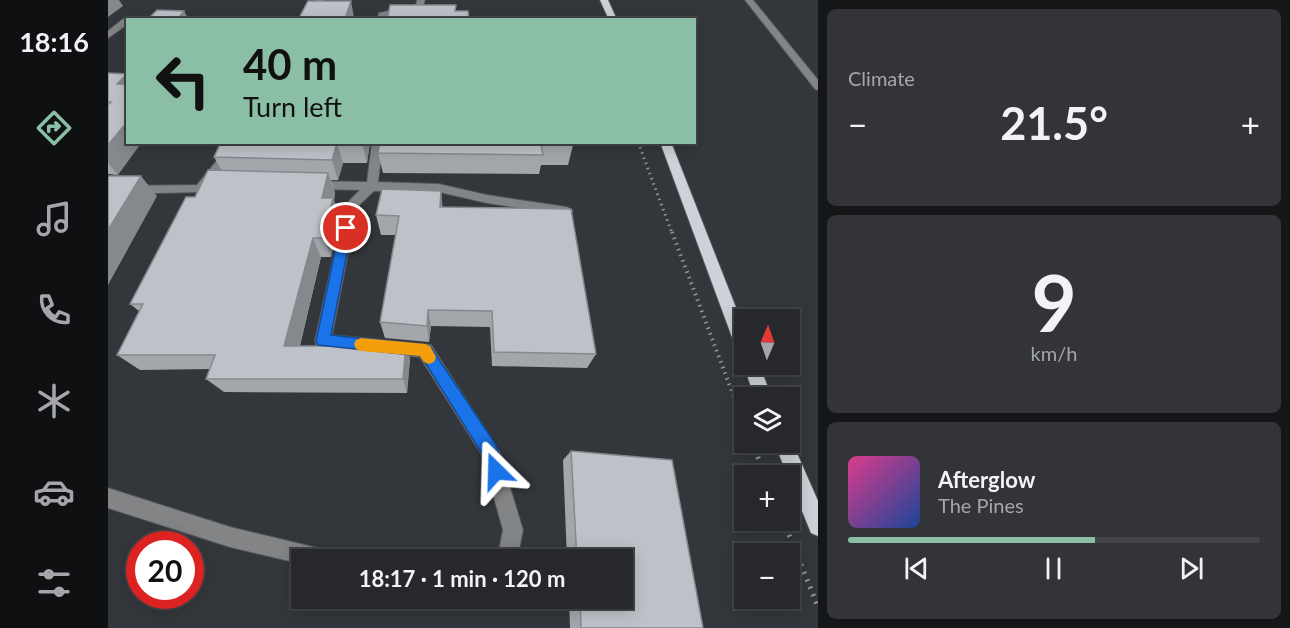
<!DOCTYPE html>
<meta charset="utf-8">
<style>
:root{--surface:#26282c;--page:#323438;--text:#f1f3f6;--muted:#a4a6a9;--line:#424448;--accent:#8abfa5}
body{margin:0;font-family:Lato,sans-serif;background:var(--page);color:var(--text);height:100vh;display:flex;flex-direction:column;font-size:22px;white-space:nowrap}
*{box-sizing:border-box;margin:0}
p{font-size:20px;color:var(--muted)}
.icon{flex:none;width:33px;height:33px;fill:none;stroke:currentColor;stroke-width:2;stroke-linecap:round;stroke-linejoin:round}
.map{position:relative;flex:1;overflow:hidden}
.sheet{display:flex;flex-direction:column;gap:9px;padding:9px;background:#151618;width:472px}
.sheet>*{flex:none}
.banner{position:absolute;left:18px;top:18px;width:570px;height:126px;border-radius:0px;box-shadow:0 3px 15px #0003,0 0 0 2px var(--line);background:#8abfa5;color:#111;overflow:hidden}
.needle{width:39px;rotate:2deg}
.controls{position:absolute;left:626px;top:309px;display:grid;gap:12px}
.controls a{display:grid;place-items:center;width:66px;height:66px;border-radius:0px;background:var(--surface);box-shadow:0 3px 15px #0003,0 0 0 2px var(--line);font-size:30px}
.speed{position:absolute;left:18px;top:531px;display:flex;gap:12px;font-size:30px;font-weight:700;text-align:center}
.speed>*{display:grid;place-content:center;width:78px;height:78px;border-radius:50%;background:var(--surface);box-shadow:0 3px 15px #0003,0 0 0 2px var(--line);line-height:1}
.speed .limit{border:9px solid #d22;background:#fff;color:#111}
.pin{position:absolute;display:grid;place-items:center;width:51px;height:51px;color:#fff;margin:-26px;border:3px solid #fff;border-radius:50%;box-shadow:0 2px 6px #0007}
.me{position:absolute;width:66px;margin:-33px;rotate:338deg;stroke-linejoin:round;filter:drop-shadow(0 0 4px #0008)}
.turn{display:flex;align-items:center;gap:21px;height:126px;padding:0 18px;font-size:27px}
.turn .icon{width:78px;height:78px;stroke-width:2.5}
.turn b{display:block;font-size:42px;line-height:51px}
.big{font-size:45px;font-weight:700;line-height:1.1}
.sheet .tile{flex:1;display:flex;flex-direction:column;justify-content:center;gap:9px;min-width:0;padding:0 21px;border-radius:9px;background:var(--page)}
.sheet .dial{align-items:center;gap:0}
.dial b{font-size:78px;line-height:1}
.song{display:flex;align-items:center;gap:18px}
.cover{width:72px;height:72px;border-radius:9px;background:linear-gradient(135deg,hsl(330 70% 55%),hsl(220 70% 35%))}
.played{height:6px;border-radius:3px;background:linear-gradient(90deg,var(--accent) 60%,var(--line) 60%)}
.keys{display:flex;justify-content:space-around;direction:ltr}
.heat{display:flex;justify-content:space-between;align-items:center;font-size:33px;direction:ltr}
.trip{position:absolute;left:183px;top:549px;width:342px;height:60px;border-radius:0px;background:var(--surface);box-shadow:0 3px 15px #0003,0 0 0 2px var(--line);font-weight:700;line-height:60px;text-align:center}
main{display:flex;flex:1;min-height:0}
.menu{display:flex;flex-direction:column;width:108px;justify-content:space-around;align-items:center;background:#0f1012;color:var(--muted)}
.menu .icon{width:42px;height:42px}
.menu .active{color:var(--accent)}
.menu b{font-size:27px;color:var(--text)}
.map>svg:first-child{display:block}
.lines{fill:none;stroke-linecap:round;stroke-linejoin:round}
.minor-casing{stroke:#515458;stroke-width:2}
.major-casing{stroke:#515458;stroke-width:2}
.path-far2{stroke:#929498;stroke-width:3;stroke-dasharray:1.5 4;stroke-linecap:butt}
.path-far1{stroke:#929498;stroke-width:4;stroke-dasharray:1.5 4.5;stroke-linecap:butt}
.path{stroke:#929498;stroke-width:5;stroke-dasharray:2 6;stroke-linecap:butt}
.minor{fill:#828486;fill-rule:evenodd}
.major{fill:#ced1d7;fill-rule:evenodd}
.wall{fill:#a3a7ac}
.shaded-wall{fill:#85888c}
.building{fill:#bec2c8;stroke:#85888c;stroke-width:1.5}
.route{fill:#1a73e8;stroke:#114b97;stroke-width:1.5}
.slow{fill:#f59e0b}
</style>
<main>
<nav class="menu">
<b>18:16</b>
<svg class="icon active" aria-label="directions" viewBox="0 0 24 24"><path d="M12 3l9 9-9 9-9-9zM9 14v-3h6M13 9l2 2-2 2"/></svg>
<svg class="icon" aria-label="music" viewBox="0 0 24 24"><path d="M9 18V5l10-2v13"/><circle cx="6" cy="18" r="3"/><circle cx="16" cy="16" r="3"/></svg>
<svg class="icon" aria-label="phone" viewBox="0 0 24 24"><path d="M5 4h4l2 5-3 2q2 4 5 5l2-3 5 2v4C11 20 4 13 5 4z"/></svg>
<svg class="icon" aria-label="climate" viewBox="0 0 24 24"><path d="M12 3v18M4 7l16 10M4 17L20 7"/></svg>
<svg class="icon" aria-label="car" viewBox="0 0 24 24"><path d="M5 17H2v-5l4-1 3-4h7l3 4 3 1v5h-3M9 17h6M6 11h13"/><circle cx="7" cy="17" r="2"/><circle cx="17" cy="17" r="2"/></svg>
<svg class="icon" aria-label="filters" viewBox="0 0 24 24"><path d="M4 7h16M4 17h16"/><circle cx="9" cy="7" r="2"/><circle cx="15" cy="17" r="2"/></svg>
</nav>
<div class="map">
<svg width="710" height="628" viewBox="0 0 710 628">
<rect width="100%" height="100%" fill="#33363b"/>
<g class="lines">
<defs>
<g id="minor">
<polygon points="208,0 216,0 198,20 190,20"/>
<polygon points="309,0 317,0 314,9 278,17 277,20 269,20 271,13 308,5"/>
<polygon points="637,0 645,0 710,80 710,90 707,89"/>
<polygon points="15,19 21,19 20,24 0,38 0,31"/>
<polygon points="124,142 135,142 96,192 6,194 0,198 0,187 3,186 89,185"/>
<polygon points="264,142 275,142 270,182 331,184 379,195 459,207 465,211 459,215 379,203 331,192 266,191 249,207 224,335 323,345 391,451 415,530 409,560 389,560 395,530 374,455 312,357 215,348 209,346 207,341 237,205 252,190 207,189 201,185 207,181 259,182"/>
<polygon points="0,488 122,527 218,550 225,553 228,560 194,560 194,564 122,547 0,508"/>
<polygon points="374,598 401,598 398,606 390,609 377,606"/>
</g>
<g id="major">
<polygon points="492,0 500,0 509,20 501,20"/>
<polygon points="552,142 563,142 636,328 636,355 630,353 628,348"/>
<polygon points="636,362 636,364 651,364 664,398 647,398 635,364"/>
<polygon points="681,435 710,501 710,536 703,533 666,442 681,442"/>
</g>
</defs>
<!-- minor casing -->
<use href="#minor" class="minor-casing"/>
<!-- major casing -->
<use href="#major" class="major-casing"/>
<!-- path-far2 -->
<polyline class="path-far2" points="530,142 564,233"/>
<!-- path-far1 -->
<polyline class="path-far1" points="564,232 629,405"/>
<!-- path -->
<g class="path">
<polyline points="629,403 636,423"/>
<polyline points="644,442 657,476"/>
<polyline points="675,520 710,607"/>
</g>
<!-- minor -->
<use href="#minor" class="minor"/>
<!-- major -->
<use href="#major" class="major"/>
</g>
<!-- wall -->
<g class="wall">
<polygon points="0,73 19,74 20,75 20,142 10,175 0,174"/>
<polygon points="113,142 262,142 259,163 235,163 230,180 223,180 227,193 226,200 232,218 223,257 213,257 192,346 302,358 299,393 116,392 98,379 102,369 32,370 9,355 31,311 22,304 87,197 114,171 106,157"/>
<polygon points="272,142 465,145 460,165 433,165 431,174 275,173 270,153"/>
<polygon points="333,191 334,207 488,354 479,368 384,366 382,327 323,326 321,342 277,338 272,322 288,235 273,235 268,215"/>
<polygon points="463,451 595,628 462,628 461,598 514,598 514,560 459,560 455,460"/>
</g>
<!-- shaded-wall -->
<g class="shaded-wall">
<polygon points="0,0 11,0 15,6 0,17"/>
<polygon points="243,1 246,17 245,20 237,19"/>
<polygon points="76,11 81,20 69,20"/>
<polygon points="19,74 20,75 20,99 9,84"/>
<polygon points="20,121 20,142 34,142 10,175 0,163 0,145"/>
<polygon points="254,142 262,142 259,163"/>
<polygon points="229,143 235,163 230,180 224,160"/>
<polygon points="220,173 227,193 226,200 232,218 223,257 215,238 214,198"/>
<polygon points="33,176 49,196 0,285 0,230"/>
<polygon points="333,191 335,211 332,207"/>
<polygon points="205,238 213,257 188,361 176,346"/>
<polygon points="320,310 323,326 321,342 319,326"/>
<polygon points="298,343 302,358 299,393 295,379"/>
</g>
<!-- building -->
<g class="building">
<polygon points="200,1 243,1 237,19 190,20"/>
<polygon points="282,5 348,5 347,11 360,11 361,20 279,20"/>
<polygon points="49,10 76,11 69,20 39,20"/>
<polygon points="0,73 19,74 9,84 20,84 20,121 0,145 0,105 3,102 0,102"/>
<polygon points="113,142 247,142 229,143 224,160 106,157"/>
<polygon points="272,142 464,142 465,145 433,145 435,155 270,153"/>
<polygon points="100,170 220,173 214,198 225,198 215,238 205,238 176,346 267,346 268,341 298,343 295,379 98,379 107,355 9,355 35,304 22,304 78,197 87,197"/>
<polygon points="0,176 33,176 0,230"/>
<polygon points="274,189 333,191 332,207 463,209 488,354 386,352 384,311 320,310 319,326 272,322 291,216 268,215"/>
<polygon points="463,451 564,460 595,628 473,628 472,598 514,598 514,560 469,560"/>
</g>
<!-- route -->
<polygon class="route" points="238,223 244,228 223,335 322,346 388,445 396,471 394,477 388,479 382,477 375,455 313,356 210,345 208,341 232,228"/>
<!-- slow -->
<polygon class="slow" points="253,338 317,344 322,346 328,357 326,362 321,364 316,362 312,356 253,351 248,349 246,344 248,340"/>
</svg>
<div class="controls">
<a><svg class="needle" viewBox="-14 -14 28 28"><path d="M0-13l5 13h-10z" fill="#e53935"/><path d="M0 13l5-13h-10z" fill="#a4a6a9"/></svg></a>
<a><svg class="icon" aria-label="layers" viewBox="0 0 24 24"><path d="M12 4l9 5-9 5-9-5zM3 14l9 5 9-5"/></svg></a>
<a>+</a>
<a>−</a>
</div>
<div class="speed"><div class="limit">20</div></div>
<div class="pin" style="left:238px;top:228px;background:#d93025"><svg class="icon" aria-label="arrive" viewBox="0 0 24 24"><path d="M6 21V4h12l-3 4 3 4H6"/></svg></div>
<svg class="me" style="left:388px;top:471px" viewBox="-20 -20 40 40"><path d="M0-17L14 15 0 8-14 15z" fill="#1a73e8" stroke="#fff" stroke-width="4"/></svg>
<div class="trip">18:17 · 1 min · 120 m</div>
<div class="banner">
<div class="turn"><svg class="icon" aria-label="left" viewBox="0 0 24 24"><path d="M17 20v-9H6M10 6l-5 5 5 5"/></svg><div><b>40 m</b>Turn left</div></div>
</div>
</div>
<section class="sheet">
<div class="tile"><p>Climate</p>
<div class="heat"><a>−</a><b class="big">21.5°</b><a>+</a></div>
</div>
<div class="tile dial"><b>9</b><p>km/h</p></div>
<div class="tile">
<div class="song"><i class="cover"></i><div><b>Afterglow</b><p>The Pines</p></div></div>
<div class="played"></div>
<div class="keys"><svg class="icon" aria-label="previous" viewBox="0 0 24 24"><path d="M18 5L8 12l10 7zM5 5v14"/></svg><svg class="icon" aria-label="pause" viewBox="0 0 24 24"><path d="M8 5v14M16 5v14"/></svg><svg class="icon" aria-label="next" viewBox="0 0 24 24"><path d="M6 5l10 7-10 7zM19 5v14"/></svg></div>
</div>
</section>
</main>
